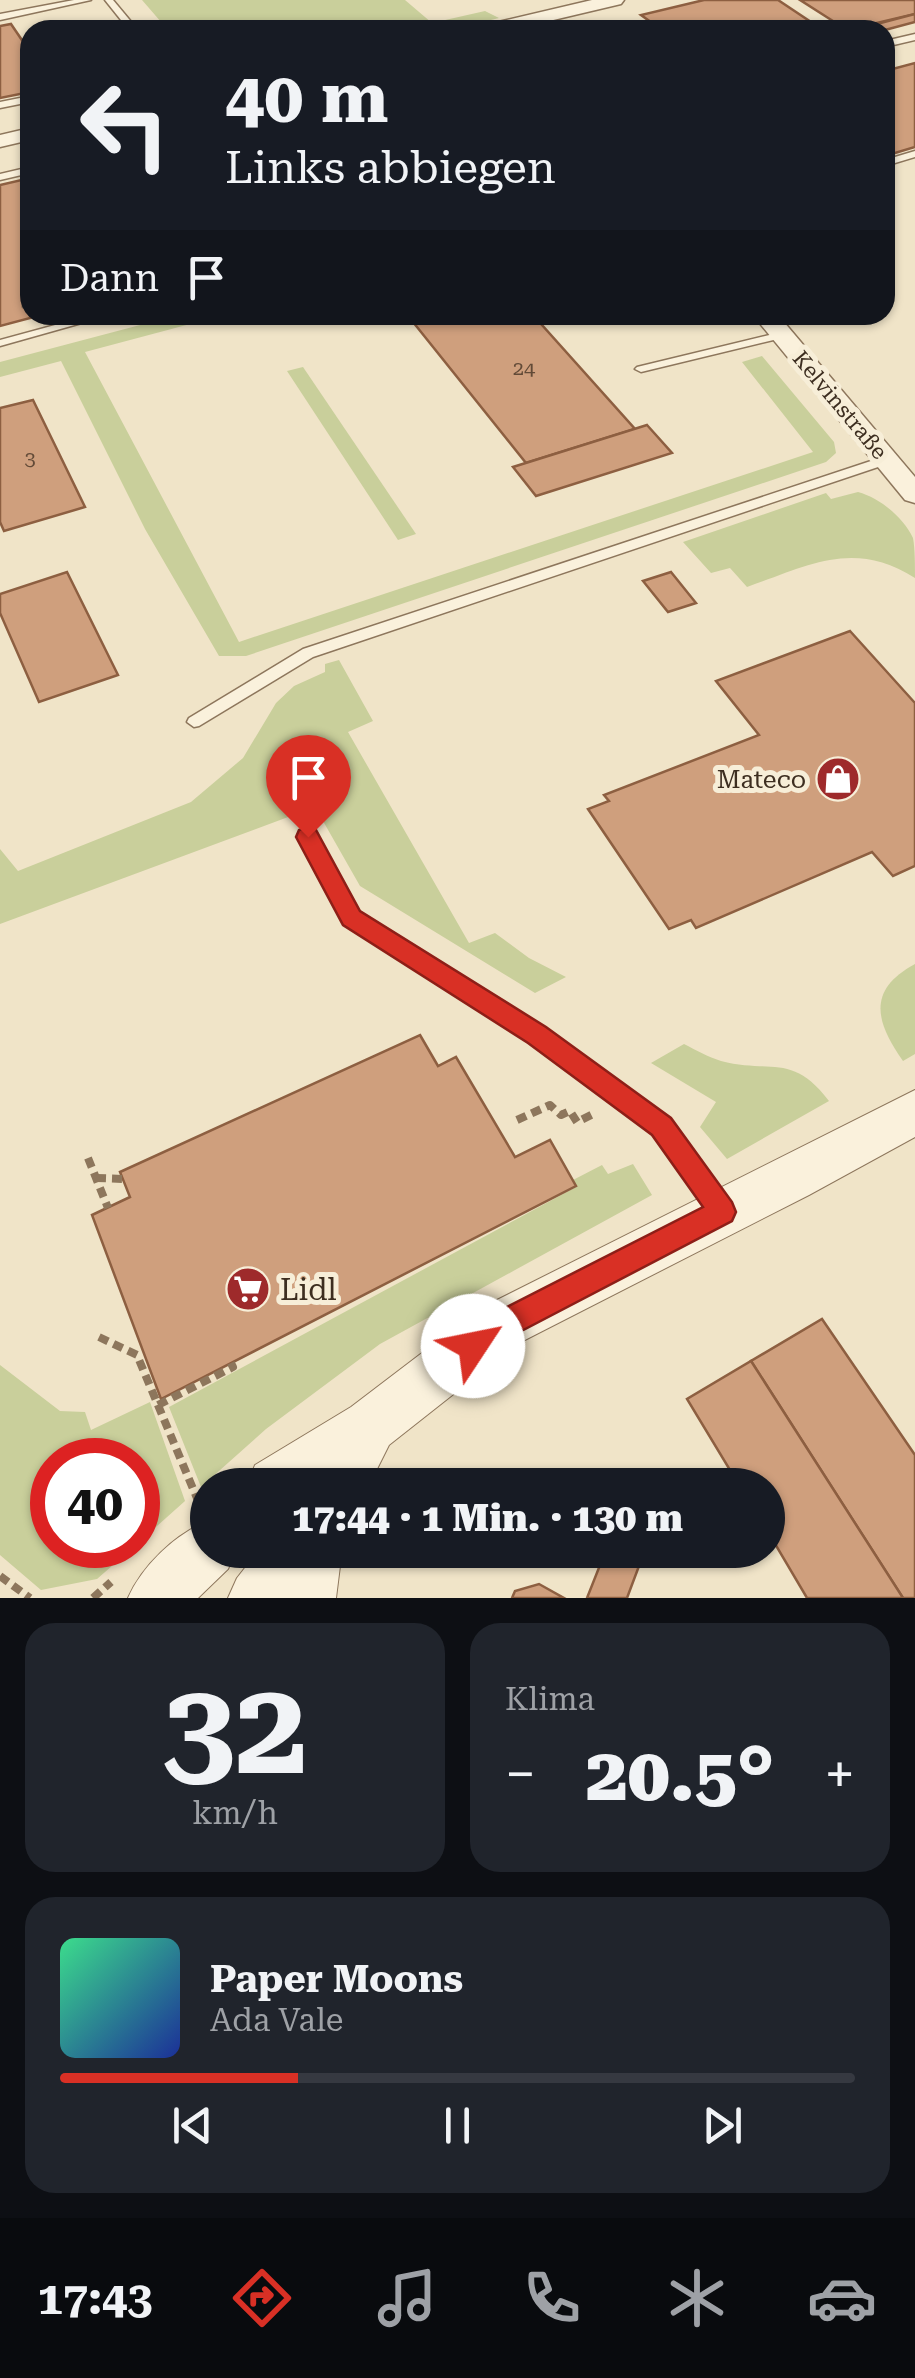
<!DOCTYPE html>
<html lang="de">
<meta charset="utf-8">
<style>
:root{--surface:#171b24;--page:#20242c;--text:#f1f3f6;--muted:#9ea1a6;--line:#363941;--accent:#d93025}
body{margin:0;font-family:"Roboto Serif",serif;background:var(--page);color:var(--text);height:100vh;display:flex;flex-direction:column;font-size:38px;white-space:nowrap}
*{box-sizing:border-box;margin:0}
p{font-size:32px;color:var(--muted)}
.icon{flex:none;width:55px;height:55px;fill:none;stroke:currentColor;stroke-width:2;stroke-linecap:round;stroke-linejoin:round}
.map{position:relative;height:1598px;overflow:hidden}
.details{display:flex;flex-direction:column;gap:25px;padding:25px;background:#0d0f14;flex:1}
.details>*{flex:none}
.top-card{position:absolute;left:20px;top:20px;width:875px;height:305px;border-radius:30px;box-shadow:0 2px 8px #0004;background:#171b24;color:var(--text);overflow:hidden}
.speed{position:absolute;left:30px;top:1438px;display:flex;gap:20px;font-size:50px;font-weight:700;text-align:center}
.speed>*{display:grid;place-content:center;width:130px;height:130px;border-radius:50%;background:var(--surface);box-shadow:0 2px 8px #0004;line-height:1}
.speed .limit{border:15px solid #d22;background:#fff;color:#111}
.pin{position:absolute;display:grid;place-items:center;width:85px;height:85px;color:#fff;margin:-102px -42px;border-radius:50% 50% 50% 0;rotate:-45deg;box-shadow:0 0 10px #0007}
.pin .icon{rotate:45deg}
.me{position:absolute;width:110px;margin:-55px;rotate:56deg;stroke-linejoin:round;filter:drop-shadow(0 0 8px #0008)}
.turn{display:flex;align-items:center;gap:35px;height:210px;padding:0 40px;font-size:45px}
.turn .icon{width:130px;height:130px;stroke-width:2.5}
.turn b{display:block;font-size:70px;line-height:85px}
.then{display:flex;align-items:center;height:95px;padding:0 40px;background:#0003;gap:20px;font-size:38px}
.big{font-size:75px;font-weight:800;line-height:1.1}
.details .widget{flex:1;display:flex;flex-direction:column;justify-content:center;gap:15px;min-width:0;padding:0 35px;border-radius:30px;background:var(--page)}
.details .dial{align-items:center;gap:0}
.dial b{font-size:130px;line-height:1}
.song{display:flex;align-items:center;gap:30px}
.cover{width:120px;height:120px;border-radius:15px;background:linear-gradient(135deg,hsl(150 70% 55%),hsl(230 70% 35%))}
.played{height:10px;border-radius:5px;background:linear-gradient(90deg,var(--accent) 30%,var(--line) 30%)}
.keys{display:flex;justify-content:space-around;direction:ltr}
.heat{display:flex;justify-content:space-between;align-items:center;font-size:55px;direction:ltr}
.details .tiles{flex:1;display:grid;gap:25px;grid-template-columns:1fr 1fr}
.widget:last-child{grid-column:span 2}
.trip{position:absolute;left:190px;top:1468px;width:595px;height:100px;border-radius:50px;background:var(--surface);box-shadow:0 2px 8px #0004;font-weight:800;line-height:100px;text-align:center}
.menu{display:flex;height:160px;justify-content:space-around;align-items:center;background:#090b0e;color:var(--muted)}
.menu .icon{width:70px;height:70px}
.menu .active{color:var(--accent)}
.menu b{font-size:45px;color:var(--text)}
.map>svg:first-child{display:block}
.green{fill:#c9cf9b}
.building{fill:#cf9f7d;stroke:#8d5f41;stroke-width:2.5}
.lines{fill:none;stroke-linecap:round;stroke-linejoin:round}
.service-casing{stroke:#8d765c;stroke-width:3}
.minor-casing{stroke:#8d765c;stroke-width:3}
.tertiary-casing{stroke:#8d765c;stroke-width:2}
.path{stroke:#8d765c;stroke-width:8;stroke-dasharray:10 6;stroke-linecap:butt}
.service{fill:#faf1dc;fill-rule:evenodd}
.minor{fill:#faf1dc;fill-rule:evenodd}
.tertiary{fill:#faf1dc;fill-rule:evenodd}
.route{fill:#d93025;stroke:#8d1f18;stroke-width:2.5}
.labels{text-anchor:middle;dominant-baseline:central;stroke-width:10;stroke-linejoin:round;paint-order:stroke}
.number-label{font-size:20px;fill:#624a37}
.far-street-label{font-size:22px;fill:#3d2e20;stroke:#f7eed8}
.poi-label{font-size:25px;fill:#3d2e20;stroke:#f7eed8;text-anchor:end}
.near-poi-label{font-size:30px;fill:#3d2e20;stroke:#f7eed8;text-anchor:start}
</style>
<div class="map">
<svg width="915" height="1598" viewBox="0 0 915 1598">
<rect width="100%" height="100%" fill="#f0e4c8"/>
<!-- green -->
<g class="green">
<polygon points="142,0 405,0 432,23 485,11 499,18 450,30 168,30"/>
<polygon points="178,315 224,315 85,352 239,642 813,452 742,362 762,356 834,442 836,453 826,462 246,656 219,656 145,529 61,361 0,377 0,362"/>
<polygon points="303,367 416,534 398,540 287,371"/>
<path d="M858,492C880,498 903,517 913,538C915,548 915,567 915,578C854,539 809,565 747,587L730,568L711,573L683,542L826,493L831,499Z"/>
<polygon points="339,660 373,721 348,732 469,943 495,933 529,958 566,977 535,993 360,886 315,807 0,924 0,849 18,871 191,802 243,758 276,703 294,686 325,672 325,664"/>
<path d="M915,964V1054L903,1061C875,1021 867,990 915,964Z"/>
<path d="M684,1044C696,1050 708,1057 721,1061C770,1074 792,1052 829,1101L727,1159L700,1127L716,1102L651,1063Z"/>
<polygon points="633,1164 652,1195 380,1344 266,1429 201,1487 169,1407 576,1187 573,1180 602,1165 608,1174"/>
<polygon points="0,1365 60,1411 85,1412 91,1430 150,1402 185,1501 138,1543 138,1460 52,1460 52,1545 136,1545 97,1579 41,1590 0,1555"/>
</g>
<!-- building -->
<g class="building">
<polygon points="704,0 778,0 823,30 662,30 641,15"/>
<polygon points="800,0 915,0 915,14 847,30"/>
<polygon points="915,14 915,22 885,30 854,30"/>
<polygon points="11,24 30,52 30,92 0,98 0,26"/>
<polygon points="915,63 915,147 885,156 885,71"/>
<polygon points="30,178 30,293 22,295 34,317 0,326 0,185"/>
<polygon points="440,315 533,315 635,429 526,463 413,322"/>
<polygon points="33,400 85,507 4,531 0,522 0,408"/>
<polygon points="647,425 672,453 536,496 513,467"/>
<polygon points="67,572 118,675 39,702 0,613 0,594"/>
<polygon points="671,572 696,603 668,612 643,581"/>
<polygon points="850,631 915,703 915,866 893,876 872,852 696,928 691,920 669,929 588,809 609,801 604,795 759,735 716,681"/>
<polygon points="420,1035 438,1066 456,1057 515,1157 550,1140 576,1186 161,1399 92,1215 130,1197 120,1172"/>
<polygon points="822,1319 915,1455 915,1598 903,1598 751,1361"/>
<polygon points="751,1361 903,1598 807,1598 768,1532 768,1485 739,1485 687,1399"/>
<polygon points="606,1550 645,1550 627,1598 587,1598"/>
<polygon points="539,1584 564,1598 512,1598 515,1591"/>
</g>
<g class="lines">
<defs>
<g id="service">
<polygon points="74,0 91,0 0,20 0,14"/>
<polygon points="105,0 113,0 138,30 129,30"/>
<polygon points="915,34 915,40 885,47 885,41"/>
<polygon points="30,96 30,102 0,108 0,102"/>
<polygon points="915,151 915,157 885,166 885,160"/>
<polygon points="30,167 30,173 0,180 0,174"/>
<polygon points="30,301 30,308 23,307 23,303"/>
<polygon points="92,315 110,315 0,346 0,340"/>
<polygon points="782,332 788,335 786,337 641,372 635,369 637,367"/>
<polygon points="886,456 892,460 890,463 313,657 199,726 194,727 187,722 189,718 303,649"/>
<polygon points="308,831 313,833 358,913 543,1030 668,1120 727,1203 729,1209 727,1215 720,1218 713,1215 656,1132 531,1040 346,923 300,837 303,833"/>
</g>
<g id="minor">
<polygon points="592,0 624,0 621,4 511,30 479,30 481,26"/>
<polygon points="30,128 30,140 0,147 0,135"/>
<polygon points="753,315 778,315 915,477 915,503 905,500"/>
</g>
<g id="tertiary">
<polygon points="915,1090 915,1137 809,1195 517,1344 389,1445 369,1485 247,1485 255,1465 351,1407 481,1308"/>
<path d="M208,1521V1550H236L228,1569L198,1598H128C142,1566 175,1534 208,1521Z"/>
<polygon points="259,1550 342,1550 336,1598 228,1598 237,1578"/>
</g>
</defs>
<!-- service casing -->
<use href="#service" class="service-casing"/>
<!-- minor casing -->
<use href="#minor" class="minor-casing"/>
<!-- tertiary casing -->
<use href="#tertiary" class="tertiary-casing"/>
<!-- path -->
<g class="path">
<polyline points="517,1120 550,1105 561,1115 570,1111 577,1122 595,1113"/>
<polyline points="88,1158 108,1208"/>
<polyline points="96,1178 123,1179"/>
<polyline points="99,1337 137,1355 199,1503"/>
<polyline points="158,1405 233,1367 231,1363"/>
<polyline points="0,1576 30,1598"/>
<polyline points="93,1598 111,1582"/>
</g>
<!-- service -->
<use href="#service" class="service"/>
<!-- minor -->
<use href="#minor" class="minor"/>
<!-- tertiary -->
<use href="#tertiary" class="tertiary"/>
</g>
<!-- route -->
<polygon class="route" points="308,827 316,830 360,911 546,1027 671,1118 732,1202 736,1212 732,1221 510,1337 473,1361 463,1357 458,1346 463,1336 489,1316 703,1207 652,1135 528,1043 343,925 296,837 299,830"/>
<!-- icons -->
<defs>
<symbol id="shop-disc" viewBox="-11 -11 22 22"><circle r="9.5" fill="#9e2a2b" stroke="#f7eed8"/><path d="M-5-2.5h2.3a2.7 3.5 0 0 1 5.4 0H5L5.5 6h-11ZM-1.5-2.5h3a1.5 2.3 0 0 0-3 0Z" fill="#fff"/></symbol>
<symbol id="supermarket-disc" viewBox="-11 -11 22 22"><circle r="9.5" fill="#9e2a2b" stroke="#f7eed8"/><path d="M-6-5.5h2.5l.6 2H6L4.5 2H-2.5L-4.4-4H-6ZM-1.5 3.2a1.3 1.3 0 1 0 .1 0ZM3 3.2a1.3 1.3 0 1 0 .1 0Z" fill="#fff"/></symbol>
</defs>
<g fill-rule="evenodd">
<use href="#shop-disc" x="813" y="754" width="50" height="50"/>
<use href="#supermarket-disc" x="223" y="1264" width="50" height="50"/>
</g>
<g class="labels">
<!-- number labels -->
<g class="number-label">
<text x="524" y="368">24</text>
<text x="30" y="458">3</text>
</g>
<!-- far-street labels -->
<g class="far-street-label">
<text transform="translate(840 405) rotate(50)">Kelvinstraße</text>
</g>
<!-- poi labels -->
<g class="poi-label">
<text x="806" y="779">Mateco</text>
</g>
<!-- near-poi labels -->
<g class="near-poi-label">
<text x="280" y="1289">Lidl</text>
</g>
</g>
</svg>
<div class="speed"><div class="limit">40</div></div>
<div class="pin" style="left:308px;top:837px;background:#d93025"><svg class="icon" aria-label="arrive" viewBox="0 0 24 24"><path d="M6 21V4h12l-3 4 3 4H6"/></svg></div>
<svg class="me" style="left:473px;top:1346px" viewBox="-20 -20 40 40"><circle r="19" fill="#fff"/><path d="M0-13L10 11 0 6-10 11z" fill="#d93025"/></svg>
<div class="trip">17:44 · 1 Min. · 130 m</div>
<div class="top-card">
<div class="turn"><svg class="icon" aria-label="left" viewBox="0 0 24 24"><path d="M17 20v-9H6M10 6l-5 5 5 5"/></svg><div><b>40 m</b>Links abbiegen</div></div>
<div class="then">Dann<svg class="icon" aria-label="arrive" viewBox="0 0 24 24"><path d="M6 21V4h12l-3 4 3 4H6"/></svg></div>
</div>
</div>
<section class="details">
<div class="tiles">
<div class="widget dial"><b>32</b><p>km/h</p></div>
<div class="widget"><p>Klima</p>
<div class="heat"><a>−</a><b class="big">20.5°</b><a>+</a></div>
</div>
<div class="widget">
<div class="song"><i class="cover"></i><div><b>Paper Moons</b><p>Ada Vale</p></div></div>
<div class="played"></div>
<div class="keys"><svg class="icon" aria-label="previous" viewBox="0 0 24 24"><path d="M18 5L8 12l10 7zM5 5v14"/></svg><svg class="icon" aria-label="pause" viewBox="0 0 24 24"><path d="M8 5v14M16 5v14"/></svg><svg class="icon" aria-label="next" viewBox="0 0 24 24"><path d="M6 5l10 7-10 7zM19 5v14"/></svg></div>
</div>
</div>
</section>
<nav class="menu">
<b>17:43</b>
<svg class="icon active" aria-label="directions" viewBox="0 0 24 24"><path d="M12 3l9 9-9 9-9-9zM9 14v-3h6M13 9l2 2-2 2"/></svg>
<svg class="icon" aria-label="music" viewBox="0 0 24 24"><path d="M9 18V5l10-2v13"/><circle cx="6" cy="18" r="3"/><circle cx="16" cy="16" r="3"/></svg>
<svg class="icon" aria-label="phone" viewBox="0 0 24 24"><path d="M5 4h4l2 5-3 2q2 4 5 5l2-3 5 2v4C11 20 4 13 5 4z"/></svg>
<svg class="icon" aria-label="climate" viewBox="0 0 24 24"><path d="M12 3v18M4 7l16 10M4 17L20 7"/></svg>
<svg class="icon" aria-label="car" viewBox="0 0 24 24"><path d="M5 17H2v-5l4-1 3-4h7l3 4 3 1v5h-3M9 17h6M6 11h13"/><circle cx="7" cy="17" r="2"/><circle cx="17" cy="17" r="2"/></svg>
</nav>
